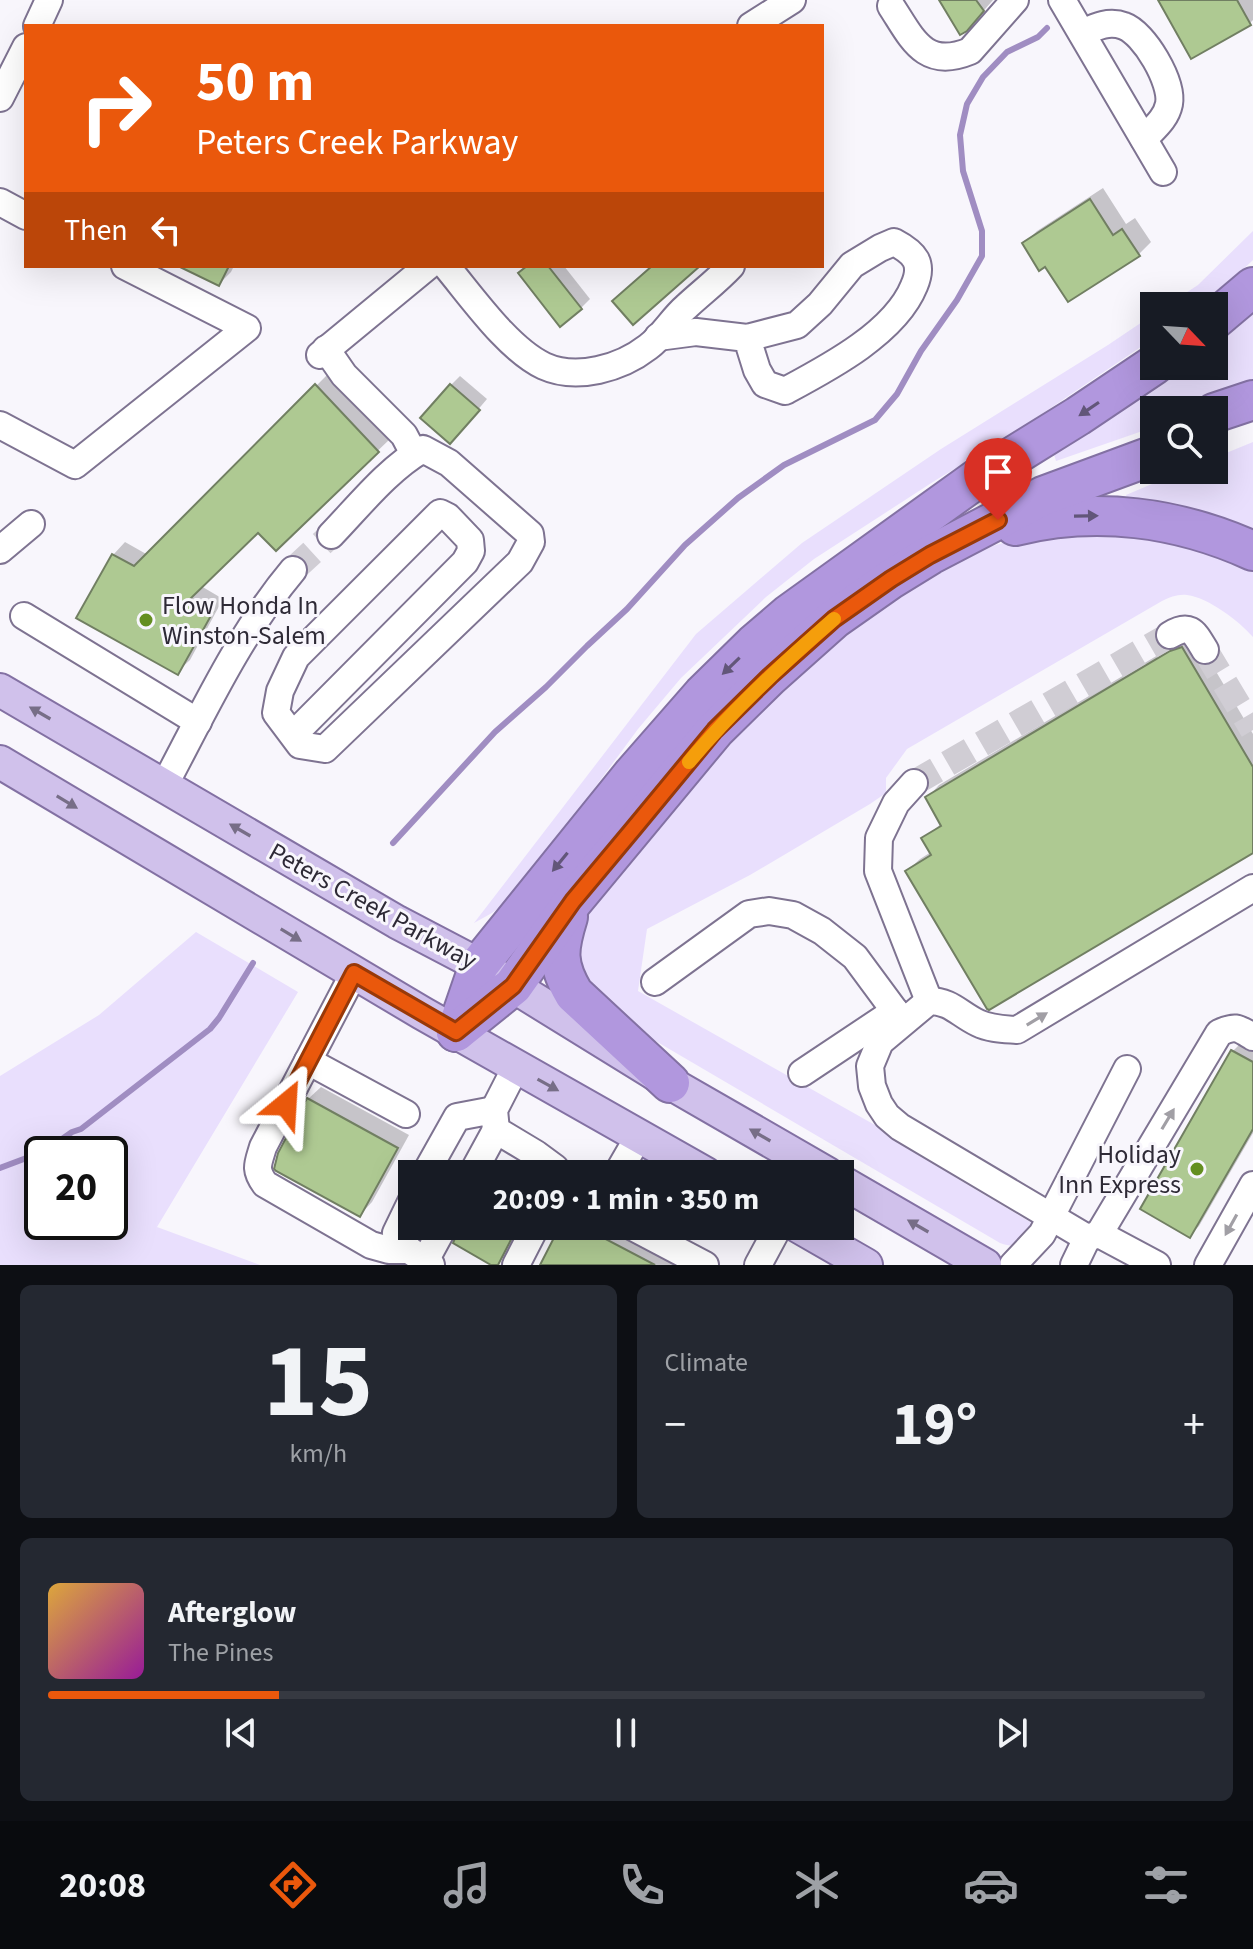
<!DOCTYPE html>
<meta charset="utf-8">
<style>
:root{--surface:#171b24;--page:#242831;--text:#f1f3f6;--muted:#9ea1a6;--line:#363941;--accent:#ea580c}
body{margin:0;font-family:"Source Sans 3",sans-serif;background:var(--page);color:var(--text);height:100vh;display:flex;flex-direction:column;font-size:30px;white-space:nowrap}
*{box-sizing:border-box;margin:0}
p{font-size:26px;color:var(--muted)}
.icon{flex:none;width:44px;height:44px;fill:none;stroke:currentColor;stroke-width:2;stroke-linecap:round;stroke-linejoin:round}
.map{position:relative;height:1265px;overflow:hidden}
.sheet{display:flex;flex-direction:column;gap:20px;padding:20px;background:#0d0f14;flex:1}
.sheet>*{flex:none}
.hud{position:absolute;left:24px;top:24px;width:800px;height:244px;border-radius:0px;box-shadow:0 8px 32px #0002;background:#ea580c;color:#fff;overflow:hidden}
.needle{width:52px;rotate:115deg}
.buttons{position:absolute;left:1140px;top:292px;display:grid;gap:16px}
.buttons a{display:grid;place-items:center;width:88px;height:88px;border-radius:0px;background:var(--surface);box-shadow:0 8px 32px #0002;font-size:40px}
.speed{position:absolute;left:24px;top:1136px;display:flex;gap:16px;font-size:40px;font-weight:700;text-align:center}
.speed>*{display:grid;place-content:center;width:104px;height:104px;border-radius:50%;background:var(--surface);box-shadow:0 8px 32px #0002;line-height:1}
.speed .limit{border:4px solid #111;border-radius:12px;background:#fff;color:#111}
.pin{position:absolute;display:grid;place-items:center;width:68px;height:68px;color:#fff;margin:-82px -34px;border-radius:50% 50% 50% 0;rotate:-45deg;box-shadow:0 0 8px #0007}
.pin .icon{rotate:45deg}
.me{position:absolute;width:88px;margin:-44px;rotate:27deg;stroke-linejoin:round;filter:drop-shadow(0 0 6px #0008)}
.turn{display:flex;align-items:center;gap:28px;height:168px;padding:0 40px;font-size:36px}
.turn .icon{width:104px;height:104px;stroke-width:2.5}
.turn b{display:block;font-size:56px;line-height:68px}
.then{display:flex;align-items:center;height:76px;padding:0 40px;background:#0003;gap:16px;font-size:30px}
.big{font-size:60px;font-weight:700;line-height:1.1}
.sheet .widget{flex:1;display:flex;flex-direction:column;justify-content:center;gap:12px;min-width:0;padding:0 28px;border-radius:12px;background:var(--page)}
.sheet .dial{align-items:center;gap:0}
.dial b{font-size:104px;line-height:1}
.song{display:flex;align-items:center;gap:24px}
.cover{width:96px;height:96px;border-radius:12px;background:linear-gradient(135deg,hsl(40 70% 55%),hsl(300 70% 35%))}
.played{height:8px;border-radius:4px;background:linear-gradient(90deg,var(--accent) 20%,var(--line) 20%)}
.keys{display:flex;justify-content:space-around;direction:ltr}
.heat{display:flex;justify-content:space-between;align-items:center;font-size:44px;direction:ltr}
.sheet .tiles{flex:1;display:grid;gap:20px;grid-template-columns:1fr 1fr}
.widget:last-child{grid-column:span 2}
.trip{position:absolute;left:398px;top:1160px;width:456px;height:80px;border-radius:0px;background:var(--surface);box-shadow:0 8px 32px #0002;font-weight:700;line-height:80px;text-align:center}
.menu{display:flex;height:128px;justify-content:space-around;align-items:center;background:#090b0e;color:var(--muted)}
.menu .icon{width:56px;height:56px}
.menu .active{color:var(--accent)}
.menu b{font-size:36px;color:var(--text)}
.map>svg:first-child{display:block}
.green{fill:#e9dffd;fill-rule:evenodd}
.shadow{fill:#0003}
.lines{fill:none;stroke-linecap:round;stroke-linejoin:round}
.stream{stroke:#a08dc2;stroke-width:6}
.building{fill:#aec992;stroke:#717f62;stroke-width:2}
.minor-tunnel{stroke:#d0cdd4;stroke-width:26;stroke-dasharray:26 13;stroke-linecap:butt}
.minor-casing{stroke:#7e7391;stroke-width:30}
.major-casing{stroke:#8371a3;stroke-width:36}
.highway-casing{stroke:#8371a3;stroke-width:42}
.minor{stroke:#fff;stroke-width:26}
.major{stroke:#d0c1eb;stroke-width:32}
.highway{stroke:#b197de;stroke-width:38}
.oneway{fill:#625679}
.oneway2{fill:#776e87}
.oneway3{fill:#a19fa5}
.route-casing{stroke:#983908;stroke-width:20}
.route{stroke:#ea580c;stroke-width:14}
.slow{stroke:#f59e0b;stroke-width:14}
.poi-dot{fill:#648f20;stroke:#f8f6fc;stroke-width:3}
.labels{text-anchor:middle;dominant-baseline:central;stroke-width:6;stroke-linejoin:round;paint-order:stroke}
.poi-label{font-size:26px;fill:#2e2a36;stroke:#f8f6fc;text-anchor:start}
.street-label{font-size:26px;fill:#2e2a36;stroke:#f8f6fc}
</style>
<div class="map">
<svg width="1253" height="1265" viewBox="0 0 1253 1265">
<rect width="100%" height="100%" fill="#f8f6fc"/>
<!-- green -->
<g class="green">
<polygon points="1253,231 1253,260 1234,278 1198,306 1166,306 1198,285"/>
<polygon points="1253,308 1253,392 1202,410 1154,410 1154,427 1056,461 1053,451 1138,396 1180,366 1214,366 1214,340"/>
<polygon points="1154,314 1154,338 1011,435 936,480 814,559 766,597 681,678 638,729 515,896 492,913 474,923 696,634 802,543 941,449 1108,345"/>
<polygon points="1253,442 1253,543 1130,505 1126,495 1185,470 1214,470 1214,458"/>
<path d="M1060,531L1150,532L1253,566V637C1239,621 1209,598 1187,595C1178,594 1170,597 1162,601L907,749L886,778V793L870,804L750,875L647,929L638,991L882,1129L958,1179L1032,1223C1029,1243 1020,1250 1000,1243L618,1019L582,993L573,938L587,912C685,792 781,661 918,583C938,571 960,557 983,549C1007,540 1034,537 1060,531Z"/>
<path d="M196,932L298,992L157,1227L260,1265H0V1076L99,1015ZM110,1154V1222H42V1154Z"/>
</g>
<!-- shadow -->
<g class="shadow">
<polygon points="941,0 993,0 979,16"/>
<polygon points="1160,0 1253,0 1253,20 1250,23"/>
<polygon points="1103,188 1126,224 1135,218 1151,242 1139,254 1046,264 1024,244 1037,231"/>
<polygon points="182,266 234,266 231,272 219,284"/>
<polygon points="528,266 564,266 590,299 581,308"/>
<polygon points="329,373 390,439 276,548 258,530 201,586 223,599 190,660 177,672 113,555 125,542 148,555"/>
<polygon points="460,376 487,399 459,432 451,385"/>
<polygon points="1195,636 1253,734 1253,851 907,871 920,859 931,852 923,839 942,823 927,798 939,785 1185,639"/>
<polygon points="1242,1042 1253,1048 1253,1133 1199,1226 1190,1235 1233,1051"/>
<polygon points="321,1087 409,1135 372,1202 360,1215 308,1099"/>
<polygon points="462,1226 521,1226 505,1256 496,1265"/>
<polygon points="563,1226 607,1226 681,1265 542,1265"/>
</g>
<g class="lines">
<!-- stream -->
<g class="stream">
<polyline points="393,843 495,732 546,687 587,646 627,609 685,545 738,498 784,465 875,420 897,394 921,351 957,300 982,256 982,231 963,171 960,135 967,104 983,77 1007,52 1038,37 1047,28"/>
<polyline points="0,1168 45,1151 72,1132 81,1129 210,1029 219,1018 253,963"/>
</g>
</g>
<!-- building -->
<g class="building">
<polygon points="939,0 976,0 984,11 967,31 960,35"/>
<polygon points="1158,0 1237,0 1251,25 1191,59"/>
<polygon points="1090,199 1113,235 1122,229 1140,256 1068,302 1045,267 1039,271 1022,243"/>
<polygon points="178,266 229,266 219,286"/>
<polygon points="527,266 548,266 582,309 560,327 518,273"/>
<polygon points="652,266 700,266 633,325 612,301"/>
<polygon points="315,384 379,452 276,551 258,533 190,599 213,612 178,675 76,618 112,554 134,566"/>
<polygon points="450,384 480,410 450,444 420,418"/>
<polygon points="1182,647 1253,767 1253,853 989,1010 987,1009 905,871 931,855 921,838 941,826 925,797 1170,651"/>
<polygon points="1231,1050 1253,1062 1253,1129 1190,1238 1140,1209"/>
<polygon points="307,1098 398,1148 360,1217 276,1171 274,1169 278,1153"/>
<polygon points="460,1226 518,1226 498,1265 491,1265 453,1243"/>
<polygon points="560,1226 581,1226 655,1265 540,1265"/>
</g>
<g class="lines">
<!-- minor-tunnel -->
<g class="minor-tunnel">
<polyline points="293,570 331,535"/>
<polyline points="1205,650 1253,730"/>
<polyline points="914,783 1170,635"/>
</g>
<defs>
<g id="minor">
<polyline points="1062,0 1163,172"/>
<path d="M891,6C912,38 924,70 970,51L1015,0"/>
<polyline points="37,26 49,0"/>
<polyline points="751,26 792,0"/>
<path d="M1082,33C1095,27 1109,20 1124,26C1144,33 1173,82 1169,104C1166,119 1154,128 1144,139"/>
<polyline points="0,98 26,47"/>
<polyline points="0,202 26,216"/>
<path d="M446,266C472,297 508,349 544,366C577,381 621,368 648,347C663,336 672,319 686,307C701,293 717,281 731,266"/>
<path d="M658,337L696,332L747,338L757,370L765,384L785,391C828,368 895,333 914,286C924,263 915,253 894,242L880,248L852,265L820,304L797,325L747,338"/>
<polyline points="326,349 344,375 404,435 414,454"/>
<polyline points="320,355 428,266"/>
<polyline points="0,425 75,465 247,328 125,266"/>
<polyline points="0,550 31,524"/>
<polyline points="24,616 198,722"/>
<path d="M1170,635C1191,622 1195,634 1205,650"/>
<path d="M293,735L465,562L471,551L470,540L448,517L440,513L296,657L280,691L276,713L300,745L325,749L520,562L531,542L530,534L449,463L423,449C388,469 359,506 331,535"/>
<polyline points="914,783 896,803 879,838 878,871 929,1001"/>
<path d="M164,786C203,713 239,634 293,570"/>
<path d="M354,973L263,1147C258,1164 254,1169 265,1184L371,1245L389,1250H409"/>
<polyline points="655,982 749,914 769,911 793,915 822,931 855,957 903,1022"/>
<polyline points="308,1061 406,1114"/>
<polyline points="516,1067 494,1110 496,1130 536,1154 555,1168 556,1174"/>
<polyline points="802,1073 895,1011"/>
<polyline points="425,1174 457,1117 494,1110"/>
<polyline points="472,1174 496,1130"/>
<polyline points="617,1174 639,1136"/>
<polyline points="412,1200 396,1233 409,1250 431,1265"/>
<polyline points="631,1226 705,1265"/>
<path d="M1099,1234L1219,1033C1236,1025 1238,1028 1253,1037"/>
<polyline points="425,1261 444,1226"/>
<polyline points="516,1265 536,1226"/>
<polyline points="758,1265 779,1226"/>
<polyline points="1013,1265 1042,1234 1127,1069"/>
<polyline points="1074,1265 1087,1238"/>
<path d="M1157,1265L1099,1234L1087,1238L900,1127L887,1116L879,1104L872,1086L870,1066L880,1042L929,1001C951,1001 959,1014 978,1023C990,1029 1004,1029 1017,1030L1253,888"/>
<polyline points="1208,1265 1253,1185"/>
</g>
<g id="major">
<polyline points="0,690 397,922 479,965 670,1083 828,1174"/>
<polyline points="0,762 422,1013 706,1174"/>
<polyline points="840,1181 985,1265"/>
<polyline points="798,1226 866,1265"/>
</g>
<g id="highway">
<polyline points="1214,320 1253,287"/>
<polyline points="1214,413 1253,400"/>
<path d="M1015,526C1096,506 1178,517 1253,551"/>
<path d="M568,917C558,949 556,964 574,994L670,1083"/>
<polyline points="456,1032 479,965 633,774 703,694 754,644 789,614 978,478 1078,416 1154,365"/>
<polyline points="456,1032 513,986 573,901 715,730 770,676 834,619 891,579 930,555 1043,496 1154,455"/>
</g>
</defs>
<!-- minor casing -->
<use href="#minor" class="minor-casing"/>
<!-- major casing -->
<use href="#major" class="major-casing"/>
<!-- highway casing -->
<use href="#highway" class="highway-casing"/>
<!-- minor -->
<use href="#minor" class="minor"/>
<!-- major -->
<use href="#major" class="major"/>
<!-- highway -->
<use href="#highway" class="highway"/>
</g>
<!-- one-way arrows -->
<defs><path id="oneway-solid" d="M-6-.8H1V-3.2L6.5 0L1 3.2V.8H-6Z" transform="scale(2)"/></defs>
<g class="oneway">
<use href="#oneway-solid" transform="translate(1089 409) rotate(146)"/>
<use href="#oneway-solid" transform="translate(1086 516) rotate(-1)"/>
<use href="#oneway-solid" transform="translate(731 666) rotate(136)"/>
<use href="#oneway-solid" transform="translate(560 862) rotate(129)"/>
</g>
<g class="oneway2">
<use href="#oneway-solid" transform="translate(40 713) rotate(-150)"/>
<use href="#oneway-solid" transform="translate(67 802) rotate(31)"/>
<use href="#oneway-solid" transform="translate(240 830) rotate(-150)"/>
<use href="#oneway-solid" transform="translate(291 935) rotate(31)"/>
<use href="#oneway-solid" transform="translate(548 1085) rotate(29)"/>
<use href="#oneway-solid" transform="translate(760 1135) rotate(-150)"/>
<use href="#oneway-solid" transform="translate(918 1226) rotate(-150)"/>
</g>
<g class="oneway3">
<use href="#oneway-solid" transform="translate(1037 1019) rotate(-31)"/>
<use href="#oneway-solid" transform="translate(1168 1119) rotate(-59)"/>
<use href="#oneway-solid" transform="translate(1231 1225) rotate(119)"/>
</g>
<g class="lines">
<defs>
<polyline id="route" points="286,1104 354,973 456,1032 513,986 573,901 634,828 715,730 770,676 834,619 891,579 930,555 998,520"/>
</defs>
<!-- route casing -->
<use href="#route" class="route-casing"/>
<!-- route -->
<use href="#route" class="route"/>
<!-- slow -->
<path class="slow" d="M689,762C733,709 783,663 834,619"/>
</g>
<!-- markers -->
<g class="poi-dot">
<circle cx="146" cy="620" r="8"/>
<circle cx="1197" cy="1169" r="8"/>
</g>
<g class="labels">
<!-- poi labels -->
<g class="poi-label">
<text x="162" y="605">Flow Honda In<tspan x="162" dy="30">Winston-Salem</tspan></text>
<text x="1181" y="1154" text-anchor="end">Holiday<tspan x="1181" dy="30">Inn Express</tspan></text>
</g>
<!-- street labels -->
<g class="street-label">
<text transform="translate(373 906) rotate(29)">Peters Creek Parkway</text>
</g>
</g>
</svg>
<div class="buttons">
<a><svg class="needle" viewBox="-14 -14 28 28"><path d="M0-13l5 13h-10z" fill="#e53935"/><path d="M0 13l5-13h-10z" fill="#9ea1a6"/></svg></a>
<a><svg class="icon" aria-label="search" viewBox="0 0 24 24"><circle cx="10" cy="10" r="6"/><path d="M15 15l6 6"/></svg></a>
</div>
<div class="speed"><div class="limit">20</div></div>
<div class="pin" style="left:998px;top:520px;background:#d93025"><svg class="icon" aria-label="arrive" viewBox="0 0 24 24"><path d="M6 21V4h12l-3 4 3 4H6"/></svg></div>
<svg class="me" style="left:286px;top:1104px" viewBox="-20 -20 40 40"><path d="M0-17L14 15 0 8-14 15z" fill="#ea580c" stroke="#fff" stroke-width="4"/></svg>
<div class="trip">20:09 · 1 min · 350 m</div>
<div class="hud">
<div class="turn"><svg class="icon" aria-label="right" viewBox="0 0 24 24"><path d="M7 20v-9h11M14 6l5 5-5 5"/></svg><div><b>50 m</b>Peters Creek Parkway</div></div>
<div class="then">Then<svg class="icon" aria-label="left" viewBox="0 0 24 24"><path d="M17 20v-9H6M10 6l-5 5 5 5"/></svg></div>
</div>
</div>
<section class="sheet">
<div class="tiles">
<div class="widget dial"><b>15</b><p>km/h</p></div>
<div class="widget"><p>Climate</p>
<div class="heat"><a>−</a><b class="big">19°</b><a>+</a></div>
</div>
<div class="widget">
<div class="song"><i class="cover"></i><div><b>Afterglow</b><p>The Pines</p></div></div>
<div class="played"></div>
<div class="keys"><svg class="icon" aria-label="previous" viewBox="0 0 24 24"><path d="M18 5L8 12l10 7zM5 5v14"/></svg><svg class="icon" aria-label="pause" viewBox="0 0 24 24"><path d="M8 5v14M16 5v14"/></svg><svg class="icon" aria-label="next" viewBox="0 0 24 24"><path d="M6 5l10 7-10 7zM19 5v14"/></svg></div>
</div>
</div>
</section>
<nav class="menu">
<b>20:08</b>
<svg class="icon active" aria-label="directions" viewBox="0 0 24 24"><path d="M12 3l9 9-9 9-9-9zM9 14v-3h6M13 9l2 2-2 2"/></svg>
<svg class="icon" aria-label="music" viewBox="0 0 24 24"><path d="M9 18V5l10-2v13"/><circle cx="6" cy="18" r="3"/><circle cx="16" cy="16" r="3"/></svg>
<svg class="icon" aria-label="phone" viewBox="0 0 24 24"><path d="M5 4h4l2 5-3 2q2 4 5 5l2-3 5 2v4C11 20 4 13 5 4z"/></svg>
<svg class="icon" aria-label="climate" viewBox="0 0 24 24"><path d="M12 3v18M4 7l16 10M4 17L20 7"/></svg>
<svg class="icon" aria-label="car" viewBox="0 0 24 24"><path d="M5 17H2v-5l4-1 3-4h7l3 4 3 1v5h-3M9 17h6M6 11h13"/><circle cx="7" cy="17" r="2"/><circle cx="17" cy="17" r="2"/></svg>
<svg class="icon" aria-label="filters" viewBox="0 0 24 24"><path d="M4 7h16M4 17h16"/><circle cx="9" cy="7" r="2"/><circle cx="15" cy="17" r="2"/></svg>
</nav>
